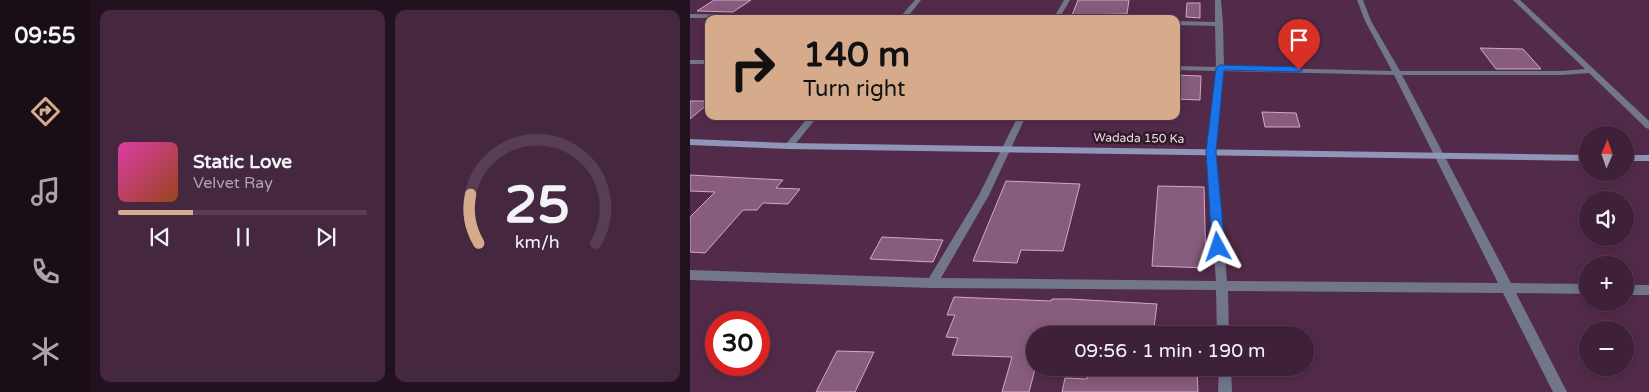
<!DOCTYPE html>
<meta charset="utf-8">
<style>
:root{--surface:#3e2038;--page:#452840;--text:#f1f3f6;--muted:#ada3ae;--line:#573e53;--accent:#d6ab8b}
body{margin:0;font-family:"Varela Round",sans-serif;background:var(--page);color:var(--text);height:100vh;display:flex;flex-direction:column;font-size:19px;white-space:nowrap}
*{box-sizing:border-box;margin:0}
p{font-size:16px;color:var(--muted)}
.icon{flex:none;width:28px;height:28px;fill:none;stroke:currentColor;stroke-width:2;stroke-linecap:round;stroke-linejoin:round}
.map{position:relative;flex:1;overflow:hidden}
.panel{display:flex;flex-direction:column;gap:10px;padding:10px;background:#22121f;width:600px}
.panel>*{flex:none}
.hud{position:absolute;left:15px;top:15px;width:475px;height:105px;border-radius:10px;box-shadow:0 2px 12px #0003,0 0 0 1px var(--line);background:#d6ab8b;color:#111;overflow:hidden}
.needle{width:32px;rotate:2deg}
.fabs{position:absolute;left:889px;top:126px;display:grid;gap:10px}
.fabs a{display:grid;place-items:center;width:55px;height:55px;border-radius:50%;background:var(--surface);box-shadow:0 2px 12px #0003,0 0 0 1px var(--line);font-size:25px}
.speed{position:absolute;left:15px;top:311px;display:flex;gap:10px;font-size:25px;font-weight:700;text-align:center}
.speed>*{display:grid;place-content:center;width:65px;height:65px;border-radius:50%;background:var(--surface);box-shadow:0 2px 12px #0003,0 0 0 1px var(--line);line-height:1}
.speed .limit{border:8px solid #d22;background:#fff;color:#111}
.pin{position:absolute;display:grid;place-items:center;width:42px;height:42px;color:#fff;margin:-51px -21px;border-radius:50% 50% 50% 0;rotate:-45deg;box-shadow:0 0 5px #0007}
.pin .icon{rotate:45deg}
.me{position:absolute;width:55px;margin:-28px;rotate:355deg;stroke-linejoin:round;filter:drop-shadow(0 0 4px #0008)}
.turn{display:flex;align-items:center;gap:18px;height:105px;padding:0 15px;font-size:22px}
.turn .icon{width:65px;height:65px;stroke-width:2.5}
.turn b{display:block;font-size:35px;line-height:42px}
.panel .card{flex:1;display:flex;flex-direction:column;justify-content:center;gap:8px;min-width:0;padding:0 18px;border-radius:10px;background:var(--page)}
.panel .dial{align-items:center;gap:0}
.dial svg{height:130px;overflow:visible;fill:none;stroke:var(--line);stroke-width:7;stroke-linecap:round;text-anchor:middle}
.dial text{fill:var(--text);stroke:none}
.song{display:flex;align-items:center;gap:15px}
.cover{width:60px;height:60px;border-radius:8px;background:linear-gradient(135deg,hsl(320 70% 55%),hsl(20 70% 35%))}
.played{height:5px;border-radius:2px;background:linear-gradient(90deg,var(--accent) 30%,var(--line) 30%)}
.keys{display:flex;justify-content:space-around;direction:ltr}
.panel .tiles{flex:1;display:grid;gap:10px;grid-template-columns:repeat(2,1fr)}
.trip{position:absolute;left:336px;top:326px;width:288px;height:50px;border-radius:25px;background:var(--surface);box-shadow:0 2px 12px #0003,0 0 0 1px var(--line);font-weight:600;line-height:50px;text-align:center}
main{display:flex;flex:1;min-height:0}
.tabs{display:flex;flex-direction:column;width:90px;justify-content:space-around;align-items:center;background:#190d16;color:var(--muted)}
.tabs .icon{width:35px;height:35px}
.tabs .current{color:var(--accent)}
.tabs b{font-size:22px;color:var(--text)}
.map>svg:first-child{display:block}
.building{fill:#875c7d;stroke:#d6a6ca}
.lines{fill:none;stroke-linecap:round;stroke-linejoin:round}
.street{fill:#71768b;fill-rule:evenodd}
.secondary{fill:#8f96b8;fill-rule:evenodd}
.route{fill:#1a73e8;stroke:#114b97}
.labels{text-anchor:middle;dominant-baseline:central;stroke-width:5;stroke-linejoin:round;paint-order:stroke}
.street-label{font-size:12px;fill:#f5dbee;stroke:#2e1c29}
</style>
<main>
<nav class="tabs">
<b>09:55</b>
<svg class="icon current" aria-label="directions" viewBox="0 0 24 24"><path d="M12 3l9 9-9 9-9-9zM9 14v-3h6M13 9l2 2-2 2"/></svg>
<svg class="icon" aria-label="music" viewBox="0 0 24 24"><path d="M9 18V5l10-2v13"/><circle cx="6" cy="18" r="3"/><circle cx="16" cy="16" r="3"/></svg>
<svg class="icon" aria-label="phone" viewBox="0 0 24 24"><path d="M5 4h4l2 5-3 2q2 4 5 5l2-3 5 2v4C11 20 4 13 5 4z"/></svg>
<svg class="icon" aria-label="climate" viewBox="0 0 24 24"><path d="M12 3v18M4 7l16 10M4 17L20 7"/></svg>
</nav>
<section class="panel">
<div class="tiles">
<div class="card">
<div class="song"><i class="cover"></i><div><b>Static Love</b><p>Velvet Ray</p></div></div>
<div class="played"></div>
<div class="keys"><svg class="icon" aria-label="previous" viewBox="0 0 24 24"><path d="M18 5L8 12l10 7zM5 5v14"/></svg><svg class="icon" aria-label="pause" viewBox="0 0 24 24"><path d="M8 5v14M16 5v14"/></svg><svg class="icon" aria-label="next" viewBox="0 0 24 24"><path d="M6 5l10 7-10 7zM19 5v14"/></svg></div>
</div>
<div class="card dial"><svg viewBox="0 0 100 80">
<path d="M14 69A42 42 0 1 1 86 69"/>
<path d="M14 69A42 42 0 0 1 9 39" stroke="#d6ab8b"/>
<text x="50" y="56" font-size="32" font-weight="700">25</text>
<text x="50" y="72" font-size="11">km/h</text>
</svg></div>
</div>
</section>
<div class="map">
<svg width="959" height="392" viewBox="0 0 959 392">
<rect width="100%" height="100%" fill="#532b4a"/>
<!-- building -->
<g class="building">
<polygon points="24,0 61,0 43,12 7,11"/>
<polygon points="388,0 439,0 437,14 382,15"/>
<polygon points="497,3 510,3 510,18 496,17"/>
<polygon points="790,48 833,49 851,69 806,69"/>
<polygon points="486,75 511,76 510,100 486,99"/>
<polygon points="0,101 19,101 19,103 0,119"/>
<polygon points="572,112 606,113 610,127 575,127"/>
<polygon points="0,175 93,180 86,188 110,189 98,204 73,203 67,210 53,210 15,253 0,252 0,217 25,192 0,191"/>
<polygon points="316,181 390,184 373,251 331,250 327,263 283,261"/>
<polygon points="468,186 514,187 516,268 462,266"/>
<polygon points="192,237 253,240 243,262 180,259"/>
<polygon points="264,297 361,301 362,299 380,299 467,304 463,335 345,335 345,369 339,392 312,392 322,357 262,355 268,338 256,337 265,315 257,315"/>
<polygon points="147,351 184,352 165,392 126,392"/>
<polygon points="399,368 507,368 508,392 372,392 375,378 397,379"/>
</g>
<g class="lines">
<!-- street -->
<g class="street">
<polygon points="225,0 231,0 216,19 0,18 0,14 210,17"/>
<polygon points="374,0 380,0 369,19 363,19"/>
<path d="M525,0H531L533,24L534,67L702,71L675,21L667,0H673L681,21L710,71H872L895,69L823,0H830L959,121V129L956,128L899,73L872,75H712L821,283L898,284V294L826,293L877,392H863L813,293L538,291L539,335H527L526,290L242,288L0,280V270L239,278L289,195L328,116H336L299,195L251,278L526,281L516,152L526,71L486,70V66L526,67L525,26L486,25V21L525,22ZM533,71L704,75L808,283L537,281L526,152Z"/>
<rect x="0" y="60" width="19" height="4"/>
<polygon points="119,116 128,116 102,148 96,148 94,146 96,144"/>
<rect x="935" y="285" width="24" height="10"/>
<polygon points="529,368 541,368 542,392 528,392"/>
</g>
<!-- secondary -->
<g class="secondary">
<polygon points="0,139 99,143 898,155 898,161 99,149 0,145"/>
<rect x="935" y="155" width="24" height="6"/>
</g>
</g>
<!-- route -->
<polygon class="route" points="530,65 609,67 613,70 609,72 534,70 526,152 535,247 533,250 524,250 522,247 516,152 526,68"/>
<g class="labels">
<!-- street labels -->
<g class="street-label">
<text transform="translate(449 138) rotate(1)">Wadada 150 Ka</text>
</g>
</g>
</svg>
<div class="fabs">
<a><svg class="needle" viewBox="-14 -14 28 28"><path d="M0-13l5 13h-10z" fill="#e53935"/><path d="M0 13l5-13h-10z" fill="#ada3ae"/></svg></a>
<a><svg class="icon" aria-label="sound" viewBox="0 0 24 24"><path d="M4 9h4l5-4v14l-5-4H4zM17 9q2 3 0 6"/></svg></a>
<a>+</a>
<a>−</a>
</div>
<div class="speed"><div class="limit">30</div></div>
<div class="pin" style="left:609px;top:70px;background:#d93025"><svg class="icon" aria-label="arrive" viewBox="0 0 24 24"><path d="M6 21V4h12l-3 4 3 4H6"/></svg></div>
<svg class="me" style="left:528px;top:247px" viewBox="-20 -20 40 40"><path d="M0-17L14 15 0 8-14 15z" fill="#1a73e8" stroke="#fff" stroke-width="4"/></svg>
<div class="trip">09:56 · 1 min · 190 m</div>
<div class="hud">
<div class="turn"><svg class="icon" aria-label="right" viewBox="0 0 24 24"><path d="M7 20v-9h11M14 6l5 5-5 5"/></svg><div><b>140 m</b>Turn right</div></div>
</div>
</div>
</main>
